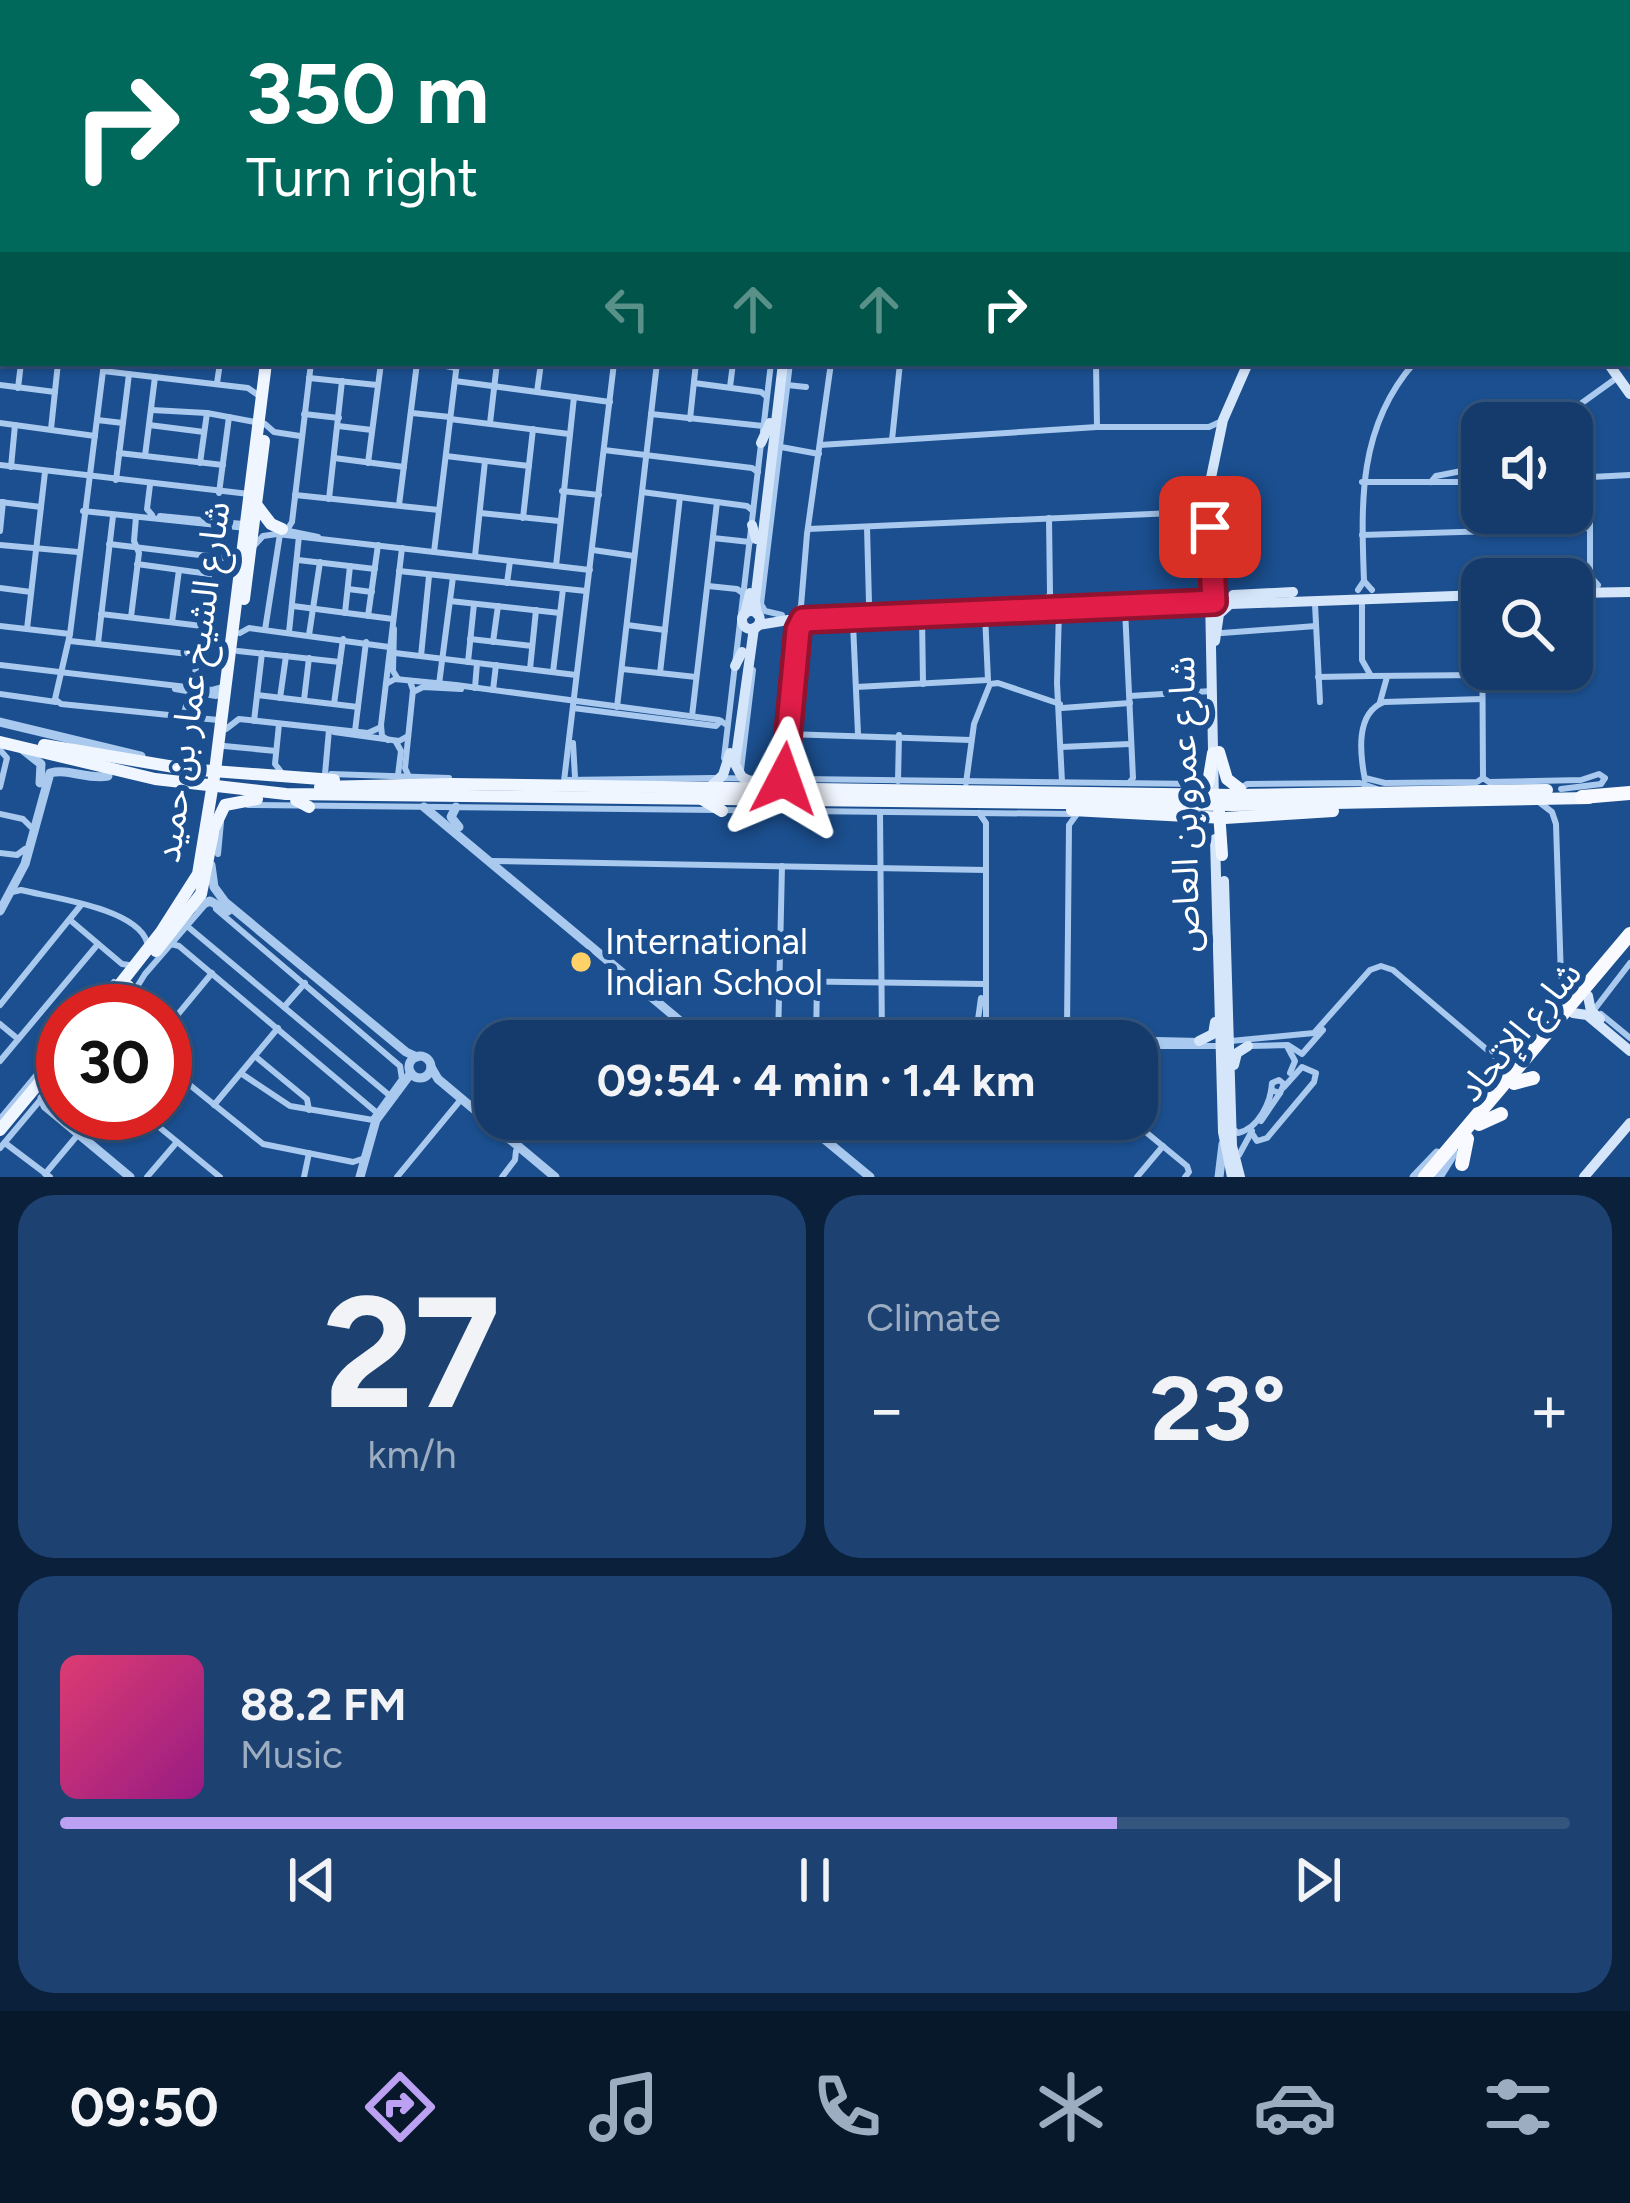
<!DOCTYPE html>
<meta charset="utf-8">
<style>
:root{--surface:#143b6b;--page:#1d4271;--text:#f1f3f6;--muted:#9dadc1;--line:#33557e;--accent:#bca0f2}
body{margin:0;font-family:Figtree,"Noto Sans Arabic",sans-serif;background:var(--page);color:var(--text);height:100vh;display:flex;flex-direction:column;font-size:45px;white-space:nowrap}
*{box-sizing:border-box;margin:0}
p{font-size:39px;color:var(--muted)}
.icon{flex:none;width:66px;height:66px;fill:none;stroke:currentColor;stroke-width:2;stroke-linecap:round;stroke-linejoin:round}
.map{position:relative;height:1177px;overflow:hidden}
.details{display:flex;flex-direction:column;gap:18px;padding:18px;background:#0b203b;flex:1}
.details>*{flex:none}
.top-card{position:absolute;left:0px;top:0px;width:1632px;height:366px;box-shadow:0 3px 9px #0004,0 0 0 3px var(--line);background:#00695c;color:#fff;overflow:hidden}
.controls{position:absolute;left:1461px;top:402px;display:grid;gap:24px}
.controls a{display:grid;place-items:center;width:132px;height:132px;border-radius:24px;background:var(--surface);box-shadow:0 3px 9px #0004,0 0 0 3px var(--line);font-size:60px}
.speed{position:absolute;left:36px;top:984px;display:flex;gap:24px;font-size:60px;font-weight:700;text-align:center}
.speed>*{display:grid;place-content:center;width:156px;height:156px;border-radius:50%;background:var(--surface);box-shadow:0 3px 9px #0004,0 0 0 3px var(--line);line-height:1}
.speed .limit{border:18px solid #d22;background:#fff;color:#111}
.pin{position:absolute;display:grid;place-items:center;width:102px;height:102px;color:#fff;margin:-51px;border-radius:24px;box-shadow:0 6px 18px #0006}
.me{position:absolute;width:132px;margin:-66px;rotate:4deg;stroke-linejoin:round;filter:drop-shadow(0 0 9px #0008)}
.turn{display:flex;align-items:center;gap:42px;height:252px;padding:0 48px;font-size:54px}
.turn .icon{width:156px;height:156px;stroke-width:2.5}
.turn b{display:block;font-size:84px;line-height:102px}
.lanes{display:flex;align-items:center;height:114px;padding:0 48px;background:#0003;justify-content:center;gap:60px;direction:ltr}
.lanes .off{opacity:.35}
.big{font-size:90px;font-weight:700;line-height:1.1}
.details .tile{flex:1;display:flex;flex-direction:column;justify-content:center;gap:18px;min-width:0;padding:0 42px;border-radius:36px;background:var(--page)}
.details .dial{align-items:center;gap:0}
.dial b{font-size:156px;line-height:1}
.song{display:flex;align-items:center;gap:36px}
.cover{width:144px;height:144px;border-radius:18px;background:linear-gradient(135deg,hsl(340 70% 55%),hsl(310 70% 35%))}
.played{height:12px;border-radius:6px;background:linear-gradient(90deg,var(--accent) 70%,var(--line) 70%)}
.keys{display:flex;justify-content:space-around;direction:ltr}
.heat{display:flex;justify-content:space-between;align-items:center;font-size:66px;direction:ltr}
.details .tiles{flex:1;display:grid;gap:18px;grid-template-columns:1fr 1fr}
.tile:last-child{grid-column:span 2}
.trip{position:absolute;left:474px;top:1020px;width:684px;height:120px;border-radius:36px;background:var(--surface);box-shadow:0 3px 9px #0004,0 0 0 3px var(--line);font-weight:700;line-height:120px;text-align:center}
.menu{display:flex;height:192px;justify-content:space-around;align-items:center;background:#08182b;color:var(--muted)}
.menu .icon{width:84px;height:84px}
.menu .on{color:var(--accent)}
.menu b{font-size:54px;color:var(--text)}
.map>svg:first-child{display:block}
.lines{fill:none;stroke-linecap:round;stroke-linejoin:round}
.minor{stroke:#a9c9ee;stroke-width:6}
.tertiary{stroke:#a9c9ee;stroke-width:9}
.secondary{stroke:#d6e6fa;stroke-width:10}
.primary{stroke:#f0f6ff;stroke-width:12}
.trunk{stroke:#f8faff;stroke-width:14}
.route-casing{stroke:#92132f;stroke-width:30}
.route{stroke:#e11d48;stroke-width:21}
.poi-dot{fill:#ffd166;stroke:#1b4f8f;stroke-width:4.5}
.labels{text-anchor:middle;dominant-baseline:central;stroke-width:12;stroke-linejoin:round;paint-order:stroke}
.street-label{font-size:36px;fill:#fff;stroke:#1b4f8f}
.poi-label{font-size:36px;fill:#fff;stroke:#1b4f8f;text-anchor:start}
</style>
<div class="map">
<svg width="1630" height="1177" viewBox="0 0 1630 1177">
<rect width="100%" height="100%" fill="#1b4f8f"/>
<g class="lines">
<!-- minor -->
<g class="minor">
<polyline points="285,0 297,3"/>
<polyline points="330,0 356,3"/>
<polyline points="369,0 370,3"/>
<polyline points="800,0 800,3"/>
<polyline points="896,0 898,3"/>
<polyline points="1049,0 1051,3"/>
<polyline points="1153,0 1156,3"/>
<polyline points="1,3 1,0"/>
<polyline points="97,3 97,0"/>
<polyline points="136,3 137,0"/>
<polyline points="202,3 203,0"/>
<polyline points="314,3 318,0"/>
<polyline points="447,3 447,0"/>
<polyline points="501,3 502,0"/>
<polyline points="656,3 656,0"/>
<polyline points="747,3 748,0"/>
<polyline points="820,3 825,0"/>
<polyline points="865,3 868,0"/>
<polyline points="976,3 980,0"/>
<polyline points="1329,3 1333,0"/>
<polyline points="0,40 3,40"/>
<polyline points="0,81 3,81"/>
<polyline points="0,119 3,119"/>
<polyline points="0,166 3,167"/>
<polyline points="0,205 3,206"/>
<polyline points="0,246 3,246"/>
<polyline points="0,284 3,284"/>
<polyline points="0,320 3,321"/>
<polyline points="104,363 70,634 55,699 61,704 218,720"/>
<polyline points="431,363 456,368"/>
<polyline points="1096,363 1097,427"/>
<polyline points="103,371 248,388 258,395"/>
<polyline points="309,378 377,385"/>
<polyline points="455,381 574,397"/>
<polyline points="217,383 220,363"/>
<polyline points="694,383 761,392 766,396"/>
<polyline points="0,385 55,392"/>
<polyline points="787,385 806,387"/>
<polyline points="730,387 733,363"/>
<polyline points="18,388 21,363"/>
<polyline points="537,392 541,363"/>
<polyline points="152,410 207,413 255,422"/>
<polyline points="412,413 450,417"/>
<polyline points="304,414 339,418"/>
<polyline points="651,414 763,426"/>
<polyline points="450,419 569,434"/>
<polyline points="690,419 696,363"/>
<polyline points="97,420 123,423"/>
<polyline points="0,423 95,436"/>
<polyline points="490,423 497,363"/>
<polyline points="1554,423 1618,377"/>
<polyline points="265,424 274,432 300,436"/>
<polyline points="149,425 204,432"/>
<polyline points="338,426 372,430"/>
<polyline points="51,429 58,363"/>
<polyline points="763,431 771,363"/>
<polyline points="892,440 900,363"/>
<polyline points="820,445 1097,427 1209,427 1222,421"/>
<polyline points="781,447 819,454"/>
<polyline points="604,450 752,468 758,472"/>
<polyline points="119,453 223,465"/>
<polyline points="145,456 155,377"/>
<polyline points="446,456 529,466"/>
<polyline points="334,458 404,467"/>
<polyline points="200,463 207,413"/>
<polyline points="368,463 381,363"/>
<polyline points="0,465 249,494"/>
<polyline points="11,467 15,425"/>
<polyline points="1572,478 1630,475"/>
<polyline points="116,480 129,374"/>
<polyline points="1362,482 1482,482"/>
<polyline points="1431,482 1436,476 1482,467"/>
<polyline points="150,485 147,509 152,515"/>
<polyline points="562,491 599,495"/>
<polyline points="642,492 747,506 753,511"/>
<polyline points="219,493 229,417"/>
<polyline points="295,495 439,510"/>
<polyline points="329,499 342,381"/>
<polyline points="0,502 41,507"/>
<polyline points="399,505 417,363"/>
<polyline points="83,511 246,528"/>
<polyline points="480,513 559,521"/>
<polyline points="160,516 243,524"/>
<polyline points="523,518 533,429"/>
<polyline points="808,529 1196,512 1207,504"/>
<polyline points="284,530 318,537"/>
<polyline points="287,530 292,522 311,363"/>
<polyline points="0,531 3,502"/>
<polyline points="1362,535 1590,528"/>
<polyline points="713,538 750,542"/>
<polyline points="109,544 241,560"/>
<polyline points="0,545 78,552"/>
<polyline points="253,547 263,536 277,534 590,570"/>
<polyline points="593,550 634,556"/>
<polyline points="434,552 457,363"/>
<polyline points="475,556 485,461"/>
<polyline points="298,560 375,569"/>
<polyline points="137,564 209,574"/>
<polyline points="556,566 574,397 610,402"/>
<polyline points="399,571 586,591"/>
<polyline points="1590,576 1598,585"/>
<polyline points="1364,581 1372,590"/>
<polyline points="507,583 510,561"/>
<polyline points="1584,585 1590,576 1590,477"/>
<polyline points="708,586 737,589 744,594"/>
<polyline points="0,588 31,592"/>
<polyline points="348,589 372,592"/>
<path d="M1358,590L1364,581C1361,502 1358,427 1414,363"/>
<polyline points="450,601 560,613"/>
<polyline points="1482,601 1483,778"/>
<polyline points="1045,602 1050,594 1049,518"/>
<polyline points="1362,602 1362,660 1371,676 1481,675"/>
<polyline points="1315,604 1320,702"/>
<polyline points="293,606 393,619"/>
<polyline points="1125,609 1133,778 1129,783"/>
<polyline points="1059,610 1057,683 1062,782"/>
<polyline points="865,611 869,603 867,527"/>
<polyline points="345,613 350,566"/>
<polyline points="101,614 202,626"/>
<polyline points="795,614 801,606 807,534 831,363"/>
<polyline points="782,615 765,611 761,604 790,363"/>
<polyline points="368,616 378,545"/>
<polyline points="922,616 923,684"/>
<polyline points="131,617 139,553 134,541 136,517"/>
<polyline points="857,619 853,624 858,734"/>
<polyline points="172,622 179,570"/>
<polyline points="627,625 665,630"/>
<polyline points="0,626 70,634"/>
<polyline points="27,629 45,472"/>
<polyline points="394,629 393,671 398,679"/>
<polyline points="265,630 280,534"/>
<polyline points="289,632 299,536"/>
<polyline points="240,633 249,628 389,647"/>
<polyline points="1222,633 1316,626"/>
<polyline points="309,635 320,562"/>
<polyline points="470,639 532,646"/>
<polyline points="70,641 198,655"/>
<polyline points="493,642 498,606"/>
<polyline points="98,643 113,516"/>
<polyline points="238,651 340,662"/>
<polyline points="395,653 576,675"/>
<polyline points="421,656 429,576"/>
<polyline points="468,662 474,604"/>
<polyline points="0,665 212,690 223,687"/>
<polyline points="530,669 536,610"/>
<polyline points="622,669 696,677"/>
<polyline points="553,672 563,589"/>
<polyline points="660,673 680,497"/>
<polyline points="1318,677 1371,676"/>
<polyline points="386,684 395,679 456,685 667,713 719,720 727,725"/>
<polyline points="439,684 453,577"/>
<polyline points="856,687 988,680 985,614"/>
<polyline points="193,688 216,526"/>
<polyline points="475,688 477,663"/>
<polyline points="175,689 216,696 216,690"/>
<polyline points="493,690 496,665"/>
<polyline points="415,691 423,687 461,689"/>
<polyline points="0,694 56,702"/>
<polyline points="257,695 358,707"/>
<polyline points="1130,696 1212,691"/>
<polyline points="280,698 286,656"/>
<polyline points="304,700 309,658"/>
<polyline points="1380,702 1387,677"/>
<polyline points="334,704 343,639"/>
<polyline points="617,707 657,363"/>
<polyline points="573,708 716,726 721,721"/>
<polyline points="1062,708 1130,703"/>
<polyline points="692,716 717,502"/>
<polyline points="183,718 189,693"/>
<polyline points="254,721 262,653"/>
<polyline points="279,724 275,764 282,773"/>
<polyline points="226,729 239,719 368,733 379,728"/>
<polyline points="355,731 366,642"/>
<polyline points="334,732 399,741 408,736"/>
<polyline points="786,734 971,740"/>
<polyline points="388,740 382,736 381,725 402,548"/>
<polyline points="396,742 401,751 398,775"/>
<polyline points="573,743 575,777"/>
<polyline points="224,746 276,751"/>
<polyline points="1061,747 1130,744"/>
<polyline points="0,750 7,758 0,787"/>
<polyline points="724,758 761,444"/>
<polyline points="741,770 753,670"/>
<polyline points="325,774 329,730"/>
<polyline points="331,774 449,778"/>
<polyline points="409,777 405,768 413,690 410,681"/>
<polyline points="1365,778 1385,783 1477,782 1483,778 1489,782 1581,780 1599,774 1605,778 1601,784 1561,789"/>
<polyline points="565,780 713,778 1199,784"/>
<polyline points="784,780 801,623"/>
<path d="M1365,780C1360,754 1355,713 1384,702L1482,699"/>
<polyline points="564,781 614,363"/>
<polyline points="898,781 899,735"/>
<polyline points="966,783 974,724 990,684 998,683 1060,704"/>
<polyline points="1240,789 1247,784 1360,783 1377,789"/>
<polyline points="1539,802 1552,812 1556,824 1562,1009"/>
<polyline points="248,805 1075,814"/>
<polyline points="880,812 882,1041"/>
<polyline points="979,813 986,823 986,1035"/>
<polyline points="0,814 23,819 31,827"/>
<polyline points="0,853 17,855 25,849"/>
<polyline points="218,854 221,822"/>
<polyline points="492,861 986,870"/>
<path d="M12,892L21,890C53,898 136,908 147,942"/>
<polyline points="216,909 400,1066 402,1079 373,1119"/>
<polyline points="70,920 122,964 129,965"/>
<polyline points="187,926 389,1095"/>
<polyline points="171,944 179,946 376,1112"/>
<polyline points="780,981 984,984"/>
<polyline points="0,1005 81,905"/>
<polyline points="284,1007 305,983"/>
<polyline points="1594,1010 1630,963"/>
<polyline points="90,1011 114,982"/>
<polyline points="122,1011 145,974 204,906"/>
<polyline points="1601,1014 1630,1038"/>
<polyline points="0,1024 18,1039"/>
<polyline points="165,1030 212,973"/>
<polyline points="976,1034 981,998"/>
<polyline points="883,1035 974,1036"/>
<polyline points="987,1036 1200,1041"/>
<polyline points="1061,1039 1067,1029 1069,825 1077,814"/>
<polyline points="778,1041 782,866"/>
<polyline points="816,1041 817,981"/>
<polyline points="1231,1041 1314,1033 1370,970 1381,966 1393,970 1498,1059 1509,1061 1519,1057"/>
<polyline points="1137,1046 1223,1046"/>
<polyline points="1249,1046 1288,1045 1302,1054 1323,1030"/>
<polyline points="1288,1048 1295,1061 1290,1073"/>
<polyline points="256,1057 307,1099 309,1110"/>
<polyline points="0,1061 98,944"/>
<polyline points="165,1065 263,1144 353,1162 365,1158"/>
<polyline points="242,1074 290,1106 373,1120"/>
<polyline points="214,1105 278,1028"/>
<polyline points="165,1110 188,1084"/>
<polyline points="142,1113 220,1177"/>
<polyline points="0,1119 63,1043"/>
<polyline points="1130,1119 1187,1166 1189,1172 1185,1177"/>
<polyline points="1261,1121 1280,1093"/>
<path d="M1232,1128L1238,1133C1259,1128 1271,1102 1272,1083L1279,1080L1284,1084L1280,1093L1271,1090"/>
<polyline points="1251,1132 1257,1141 1267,1138 1314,1082 1316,1073 1302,1067 1284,1087"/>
<polyline points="5,1143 50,1177"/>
<polyline points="0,1148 63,1073"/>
<polyline points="1239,1155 1252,1131"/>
<polyline points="45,1174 96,1113"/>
<polyline points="147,1177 177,1142"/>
<polyline points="304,1177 309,1153"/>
<polyline points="397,1177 458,1103"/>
<polyline points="502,1177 515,1160 516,1151"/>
<polyline points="1137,1177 1163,1146"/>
</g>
<!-- tertiary -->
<g class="tertiary">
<polyline points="547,0 572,3"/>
<polyline points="585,0 610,3"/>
<polyline points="0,722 141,756"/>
<polyline points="22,749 41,764 40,783"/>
<polyline points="424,807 704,1041"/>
<polyline points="456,807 451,817 459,827"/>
<polyline points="211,865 214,887 225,902 406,1052 417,1057"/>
<polyline points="196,907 210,901 228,911"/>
<path d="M0,911L25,864L50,773C69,768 87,780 108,776"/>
<polyline points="706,1041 717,1033 727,1041"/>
<circle cx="420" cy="1067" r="11"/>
<polyline points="431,1067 438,1079 555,1177"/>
<polyline points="42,1098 45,1106 130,1177"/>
<polyline points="800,1119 870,1177"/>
<polyline points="360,1177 376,1120 411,1073"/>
<polyline points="1219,1177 1223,1144"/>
<polyline points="1414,1177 1437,1153"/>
<polyline points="1439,1177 1454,1153"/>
</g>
<!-- secondary -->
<g class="secondary">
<polyline points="1349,0 1352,3"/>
<polyline points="848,3 853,0"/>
<polyline points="1629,44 1630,43"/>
<polyline points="1608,363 1630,394"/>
<polyline points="761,443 770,423"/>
<polyline points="752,525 756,539"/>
<polyline points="1572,593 1630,592"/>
<polyline points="1233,595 1293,592"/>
<circle cx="751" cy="620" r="9"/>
<polyline points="745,614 750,593"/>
<polyline points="757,614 755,601 783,363"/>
<polyline points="758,625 788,620 1482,595"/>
<polyline points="754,628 735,764 742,777 763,788"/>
<polyline points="1215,641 1219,614 1231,603"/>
<polyline points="735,666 742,652"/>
<polyline points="710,787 723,775 730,753"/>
<polyline points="1214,802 1208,492 1223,420 1248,363"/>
<polyline points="1215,839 1223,1132 1232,1177"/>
<polyline points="1224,881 1232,1146 1240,1177"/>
<polyline points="1588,996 1591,1011 1600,1019"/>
<polyline points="1573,1013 1587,1015 1630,1051"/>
<polyline points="1199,1041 1213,1034 1215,1022"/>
<polyline points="1234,1065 1237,1053 1248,1046"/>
<polyline points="1584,1177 1630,1123"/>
</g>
<!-- primary -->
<g class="primary">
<polyline points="304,3 305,0"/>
<polyline points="258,507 271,524 282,529"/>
<polyline points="244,599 264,441"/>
<polyline points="0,742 155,779 286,794 1234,805 1589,798"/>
<polyline points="44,745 186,769 334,780"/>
<polyline points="1219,752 1227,779 1240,789"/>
<polyline points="320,787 451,784 1235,795 1547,790"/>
<polyline points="1194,790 1208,783 1213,753"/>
<polyline points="702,799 722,811"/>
<polyline points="296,800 309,807"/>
<polyline points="1072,810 1225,818 1333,811"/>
<polyline points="1219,812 1222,855"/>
<polyline points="213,830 225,805 257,799"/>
<polyline points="156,951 201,894 213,833"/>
<polyline points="99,1011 161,932 198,874 215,771 266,363"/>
<polyline points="114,1011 128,986"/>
<polyline points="0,1130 63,1054"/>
</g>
<!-- trunk -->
<g class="trunk">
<polyline points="1582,797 1630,793"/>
<polyline points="1514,1083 1533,1078"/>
<polyline points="1479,1124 1501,1114"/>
<polyline points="1462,1164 1467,1139"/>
<polyline points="1425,1177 1630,934"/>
</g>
</g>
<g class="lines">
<defs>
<polyline id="route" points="784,779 798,630 803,620 1214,602 1210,527"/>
</defs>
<!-- route casing -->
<use href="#route" class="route-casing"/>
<!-- route -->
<use href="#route" class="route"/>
</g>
<!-- markers -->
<circle class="poi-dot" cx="581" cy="962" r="12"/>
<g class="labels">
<!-- street labels -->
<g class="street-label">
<text transform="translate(192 682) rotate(-82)">شارع الشيخ عمار بن حميد</text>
<text transform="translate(1184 804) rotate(-91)">شارع عمرو بن العاص</text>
<text transform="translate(1519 1031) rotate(-50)">شارع الإتحاد</text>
</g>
<!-- poi labels -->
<g class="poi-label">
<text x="605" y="941">International<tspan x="605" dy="41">Indian School</tspan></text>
</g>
</g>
</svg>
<div class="controls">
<a><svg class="icon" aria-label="sound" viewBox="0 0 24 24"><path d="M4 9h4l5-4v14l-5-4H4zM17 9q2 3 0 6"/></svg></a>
<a><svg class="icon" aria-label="search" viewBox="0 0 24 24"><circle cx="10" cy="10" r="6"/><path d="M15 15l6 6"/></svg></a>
</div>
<div class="speed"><div class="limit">30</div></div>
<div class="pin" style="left:1210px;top:527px;background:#d93025"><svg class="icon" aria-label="arrive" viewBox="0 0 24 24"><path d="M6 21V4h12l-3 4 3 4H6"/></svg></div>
<svg class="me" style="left:784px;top:779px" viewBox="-20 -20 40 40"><path d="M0-17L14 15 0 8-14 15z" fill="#e11d48" stroke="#fff" stroke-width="4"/></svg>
<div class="trip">09:54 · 4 min · 1.4 km</div>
<div class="top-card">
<div class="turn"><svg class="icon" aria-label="right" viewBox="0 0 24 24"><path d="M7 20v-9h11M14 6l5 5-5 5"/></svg><div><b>350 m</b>Turn right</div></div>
<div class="lanes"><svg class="icon off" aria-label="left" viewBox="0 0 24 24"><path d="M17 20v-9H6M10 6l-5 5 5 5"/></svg><svg class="icon off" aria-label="ahead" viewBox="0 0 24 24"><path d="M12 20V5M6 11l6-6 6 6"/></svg><svg class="icon off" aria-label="ahead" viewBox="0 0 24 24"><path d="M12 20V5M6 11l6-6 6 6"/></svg><svg class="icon" aria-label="right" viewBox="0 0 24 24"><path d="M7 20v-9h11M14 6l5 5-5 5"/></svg></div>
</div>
</div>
<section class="details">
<div class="tiles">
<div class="tile dial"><b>27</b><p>km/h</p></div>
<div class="tile"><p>Climate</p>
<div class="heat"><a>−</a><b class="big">23°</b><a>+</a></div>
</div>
<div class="tile">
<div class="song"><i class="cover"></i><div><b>88.2 FM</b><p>Music</p></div></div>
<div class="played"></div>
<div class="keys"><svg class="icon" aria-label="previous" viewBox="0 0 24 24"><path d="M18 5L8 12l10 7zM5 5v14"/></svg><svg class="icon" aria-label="pause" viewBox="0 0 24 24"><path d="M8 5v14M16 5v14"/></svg><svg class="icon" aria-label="next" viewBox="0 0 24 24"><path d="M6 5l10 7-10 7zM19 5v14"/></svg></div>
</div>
</div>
</section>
<nav class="menu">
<b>09:50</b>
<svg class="icon on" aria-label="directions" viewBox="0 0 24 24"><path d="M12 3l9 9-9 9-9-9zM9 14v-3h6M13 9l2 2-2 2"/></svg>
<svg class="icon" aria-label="music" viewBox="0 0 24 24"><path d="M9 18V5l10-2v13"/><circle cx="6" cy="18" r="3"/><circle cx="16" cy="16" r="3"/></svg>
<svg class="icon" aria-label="phone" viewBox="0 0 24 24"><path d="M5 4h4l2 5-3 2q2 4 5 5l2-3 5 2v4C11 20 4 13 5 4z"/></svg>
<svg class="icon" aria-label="climate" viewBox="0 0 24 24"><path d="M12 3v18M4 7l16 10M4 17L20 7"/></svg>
<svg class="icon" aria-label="car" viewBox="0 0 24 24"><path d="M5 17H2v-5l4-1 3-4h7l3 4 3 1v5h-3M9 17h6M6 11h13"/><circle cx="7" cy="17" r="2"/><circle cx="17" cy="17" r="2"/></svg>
<svg class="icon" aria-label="filters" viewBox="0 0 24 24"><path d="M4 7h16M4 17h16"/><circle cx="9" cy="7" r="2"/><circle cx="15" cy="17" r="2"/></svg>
</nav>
